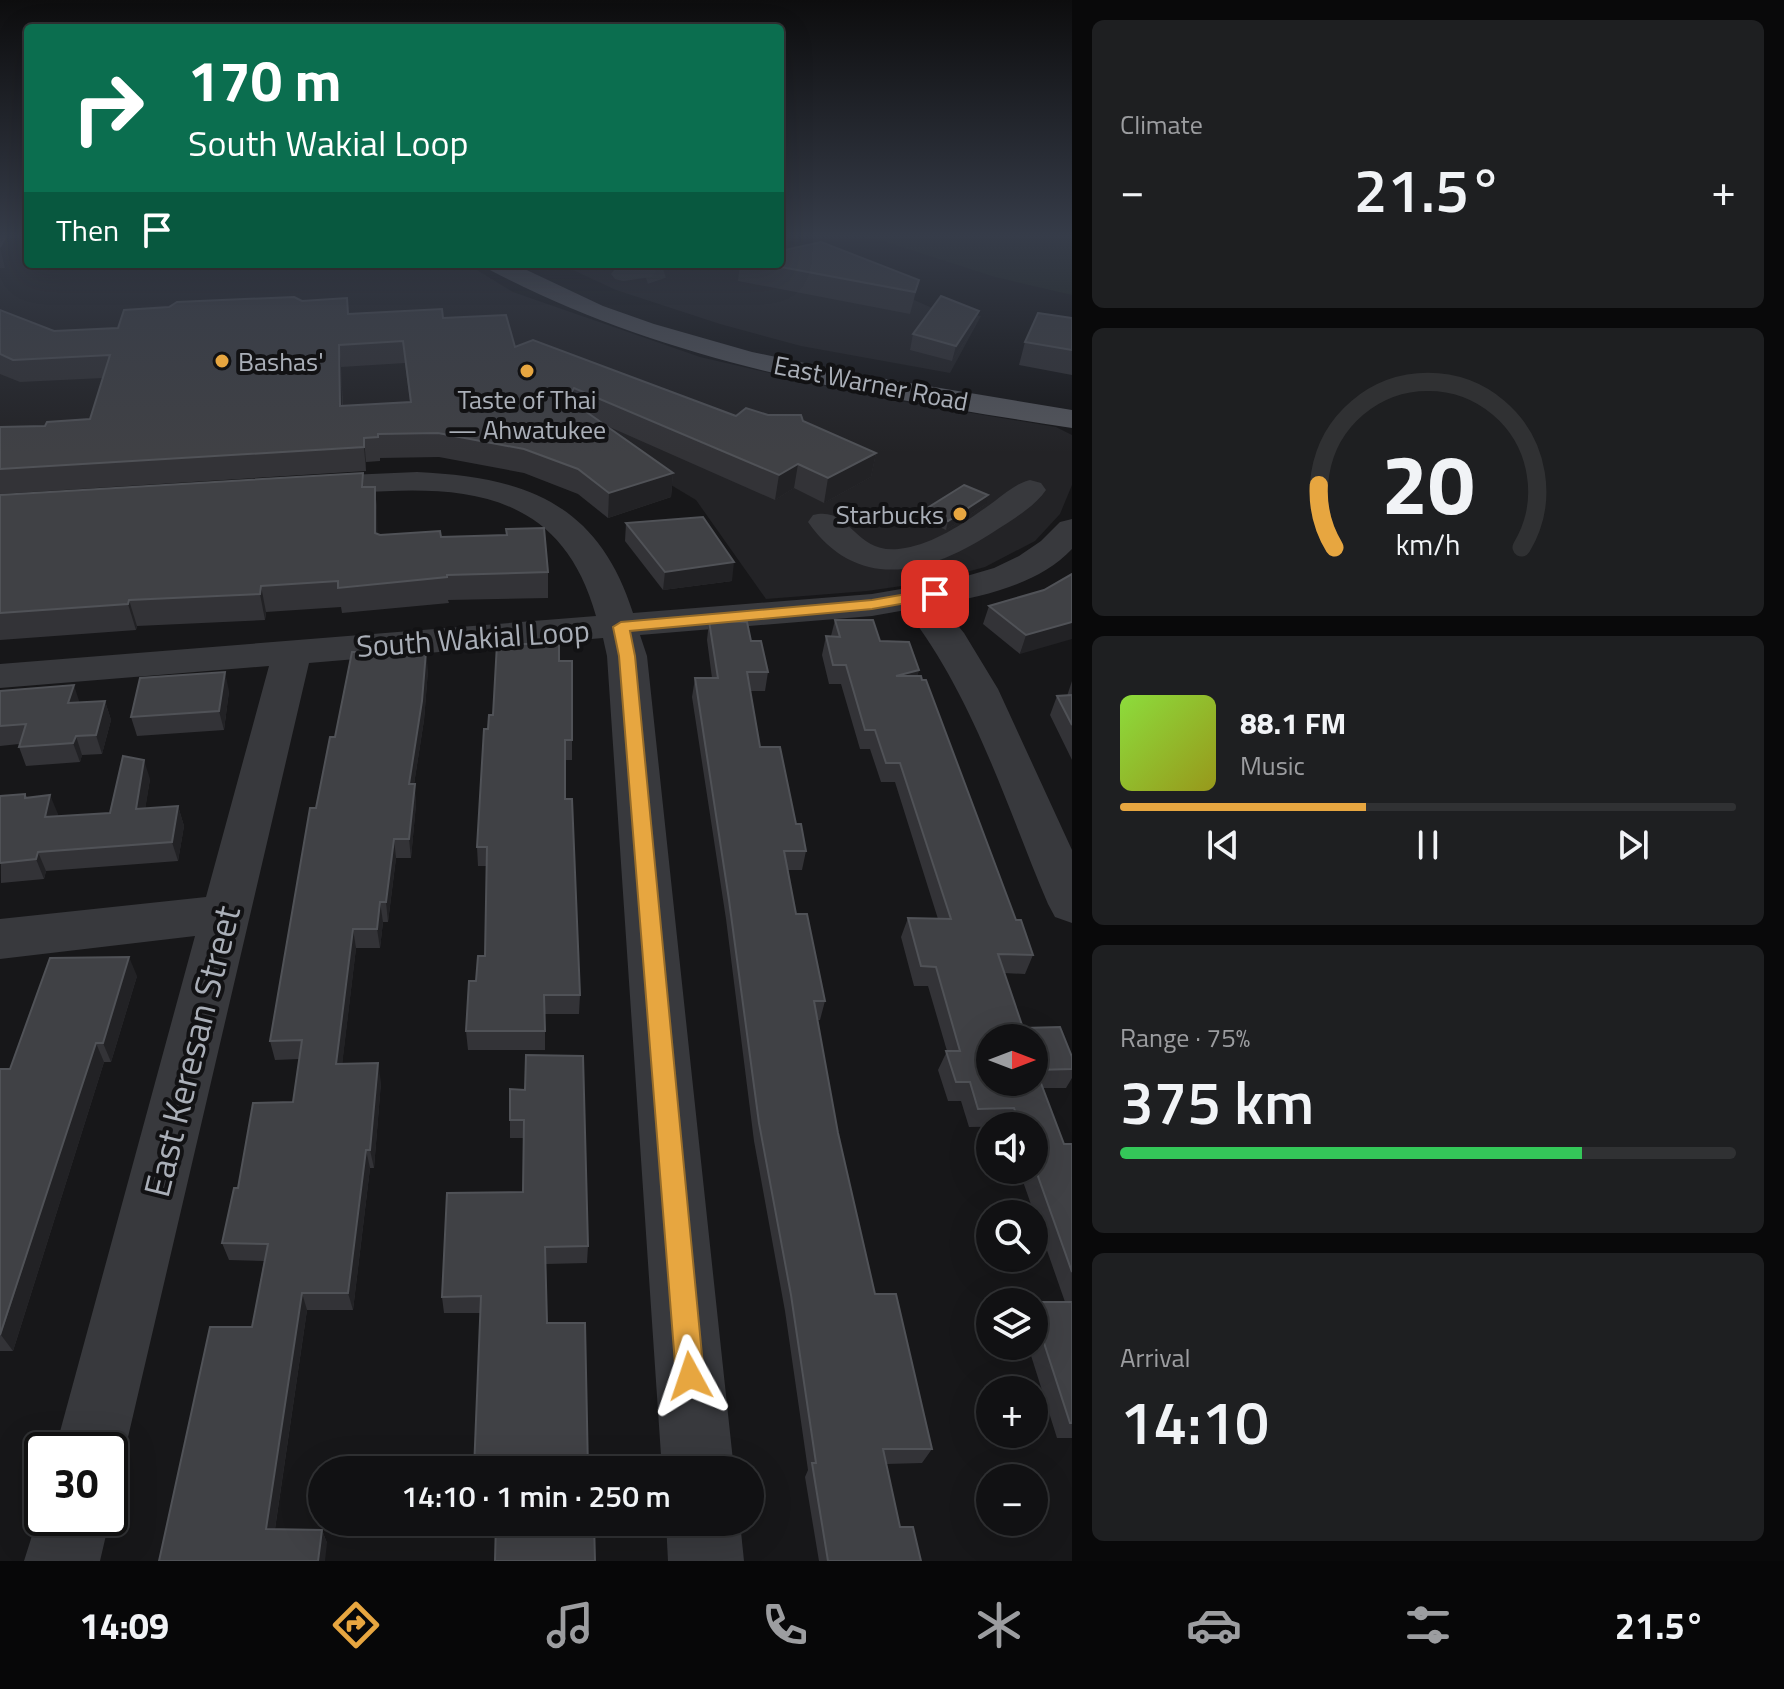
<!DOCTYPE html>
<meta charset="utf-8">
<style>
:root{--surface:#111113;--page:#1e1f21;--text:#f1f3f6;--muted:#9c9da0;--line:#303133;--accent:#e7a640}
body{margin:0;font-family:"Titillium Web",sans-serif;background:var(--page);color:var(--text);height:100vh;display:flex;flex-direction:column;font-size:30px;white-space:nowrap}
*{box-sizing:border-box;margin:0}
p{font-size:26px;color:var(--muted)}
.icon{flex:none;width:44px;height:44px;fill:none;stroke:currentColor;stroke-width:2;stroke-linecap:round;stroke-linejoin:round}
.map{position:relative;flex:1;overflow:hidden}
.side{display:flex;flex-direction:column;gap:20px;padding:20px;background:#09090a;width:712px}
.side>*{flex:none}
.top-card{position:absolute;left:24px;top:24px;width:760px;height:244px;border-radius:8px;box-shadow:0 8px 32px #0002,0 0 0 2px var(--line);background:#0b6e4f;color:#fff;overflow:hidden}
.needle{width:52px;rotate:90deg}
.controls{position:absolute;left:976px;top:1024px;display:grid;gap:16px}
.controls a{display:grid;place-items:center;width:72px;height:72px;border-radius:50%;background:var(--surface);box-shadow:0 8px 32px #0002,0 0 0 2px var(--line);font-size:40px}
.speed{position:absolute;left:24px;top:1432px;display:flex;gap:16px;font-size:40px;font-weight:700;text-align:center}
.speed>*{display:grid;place-content:center;width:104px;height:104px;border-radius:50%;background:var(--surface);box-shadow:0 8px 32px #0002,0 0 0 2px var(--line);line-height:1}
.speed .limit{border:4px solid #111;border-radius:12px;background:#fff;color:#111}
.pin{position:absolute;display:grid;place-items:center;width:68px;height:68px;color:#fff;margin:-34px;border-radius:16px;box-shadow:0 4px 12px #0006}
.me{position:absolute;width:88px;margin:-44px;rotate:355deg;stroke-linejoin:round;filter:drop-shadow(0 0 6px #0008)}
.turn{display:flex;align-items:center;gap:28px;height:168px;padding:0 32px;font-size:36px}
.turn .icon{width:104px;height:104px;stroke-width:2.5}
.turn b{display:block;font-size:56px;line-height:68px}
.then{display:flex;align-items:center;height:76px;padding:0 32px;background:#0003;gap:16px;font-size:30px}
.big{font-size:60px;font-weight:600;line-height:1.1}
.side .widget{flex:1;display:flex;flex-direction:column;justify-content:center;gap:12px;min-width:0;padding:0 28px;border-radius:12px;background:var(--page)}
.side .dial{align-items:center;gap:0}
.dial svg{height:208px;overflow:visible;fill:none;stroke:var(--line);stroke-width:7;stroke-linecap:round;text-anchor:middle}
.dial text{fill:var(--text);stroke:none}
.song{display:flex;align-items:center;gap:24px}
.cover{width:96px;height:96px;border-radius:12px;background:linear-gradient(135deg,hsl(90 70% 55%),hsl(60 70% 35%))}
.played{height:8px;border-radius:4px;background:linear-gradient(90deg,var(--accent) 40%,var(--line) 40%)}
.keys{display:flex;justify-content:space-around;direction:ltr}
.heat{display:flex;justify-content:space-between;align-items:center;font-size:44px;direction:ltr}
.charge{height:12px;border-radius:6px;background:linear-gradient(90deg,#34c759 75%,var(--line) 0)}
.trip{position:absolute;left:308px;top:1456px;width:456px;height:80px;border-radius:40px;background:var(--surface);box-shadow:0 8px 32px #0002,0 0 0 2px var(--line);font-weight:600;line-height:80px;text-align:center}
.menu{display:flex;height:128px;justify-content:space-around;align-items:center;background:#070708;color:var(--muted)}
.menu .icon{width:56px;height:56px}
.menu .active{color:var(--accent)}
.menu b{font-size:36px;color:var(--text)}
main{display:flex;flex:1;min-height:0}
.map>svg:first-child{display:block}
.built{fill:#232326}
.green{fill:#1d231e}
.lines{fill:none;stroke-linecap:round;stroke-linejoin:round}
.minor-tunnel{stroke:#343539;stroke-width:25;stroke-dasharray:25 12;stroke-linecap:butt}
.minor{fill:#38393d;fill-rule:evenodd}
.major{fill:#54565c;fill-rule:evenodd}
.wall{fill:#333337;fill-rule:evenodd}
.shaded-wall{fill:#222225}
.building{fill:#404145;stroke:#505257;stroke-width:2;fill-rule:evenodd}
.route{fill:#e7a640;stroke:#966c2a;stroke-width:2}
.poi-dot{fill:#e7a640;stroke:#121214;stroke-width:3}
.labels{text-anchor:middle;dominant-baseline:central;stroke-width:8;stroke-linejoin:round;paint-order:stroke}
.far-poi-label{font-size:26px;fill:#aaafb8;stroke:#121214;text-anchor:start}
.far-street-label{font-size:26px;fill:#aaafb8;stroke:#121214}
.street-label{font-size:30px;fill:#aaafb8;stroke:#121214}
.near-street-label{font-size:36px;fill:#aaafb8;stroke:#121214}
</style>
<main>
<div class="map">
<svg width="1072" height="1561" viewBox="0 0 1072 1561">
<rect width="100%" height="100%" fill="#171719"/>
<!-- built -->
<g class="built">
<polygon points="0,234 28,234 28,264 467,264 513,292 700,357 869,396 1056,427 1072,435 1072,485 1060,514 1035,541 985,567 929,582 867,591 766,599 696,500 646,470 593,444 0,443"/>
<polygon points="780,234 801,234 788,243 932,308 981,316 950,373 801,346 720,324 616,290 560,264 780,264"/>
</g>
<!-- green -->
<polygon class="green" points="850,234 1072,234 1072,295 995,277 880,240"/>
<g class="lines">
<!-- minor-tunnel -->
<polyline class="minor-tunnel" points="644,272 662,266"/>
<!-- minor -->
<g class="minor">
<polygon points="644,265 652,267 656,272 652,277 623,281 615,279 611,274 615,269"/>
<path d="M417,472C524,477 598,502 633,613L872,594L953,580L994,568L1019,556L1041,541L1060,522L1072,519V549C1039,584 985,596 940,604L964,633L998,689L1072,850V923L1055,917L1048,904C1006,805 973,695 906,610L872,616L640,635L647,656L734,1470H662L607,656L603,638L309,663L125,1450L115,1475L110,1477V1450H55L195,936L0,959V919L206,897L269,666L0,688V664L596,616C555,467 426,488 303,497L292,494L287,487L292,480L303,477Z"/>
<path d="M1030,480L1041,483L1046,490C1035,506 1015,518 998,529C934,572 860,596 808,522L813,515C853,505 853,558 905,548C935,543 964,523 988,506C1002,496 1014,484 1030,480Z"/>
<polygon points="42,1504 42,1518 110,1518 100,1561 24,1561"/>
<polygon points="666,1522 740,1522 744,1561 668,1561"/>
</g>
<!-- major -->
<path class="major" d="M484,264H514L603,306L654,324L752,352L856,374L1072,410V428C872,397 668,365 488,269Z"/>
</g>
<!-- wall -->
<g class="wall">
<polygon points="0,234 5,268 0,268"/>
<polygon points="346,264 402,264 347,267"/>
<polygon points="740,264 780,264 919,280 910,314 738,281"/>
<path d="M302,301L349,314L443,318L515,347L736,416L768,415L803,421L876,453L871,477L824,503L794,488L775,500L605,425L673,473L671,497L608,518L578,494L524,473L439,457L380,458V461L366,462V471L0,494V427L45,426L90,419L103,378L20,382L0,374V310L54,331L118,328ZM405,363L410,402L343,406L341,367Z"/>
<polygon points="979,311 975,326 952,361 910,350 913,334"/>
<polygon points="1072,318 1072,375 1019,365 1025,342"/>
<polygon points="363,473 364,487 375,487 377,511 377,534 380,535 441,537 548,572 548,598 448,600 449,603 342,613 341,607 266,612 265,620 137,626 136,630 0,640 0,495"/>
<polygon points="986,504 946,530 922,519 924,510"/>
<polygon points="626,523 732,581 663,590 625,541"/>
<polygon points="1044,590 1020,654 983,624 989,606"/>
<polygon points="835,620 880,641 919,670 917,676 1016,920 1033,955 1025,974 1004,973 1023,1028 1072,1057 1072,1078 1066,1088 1043,1088 1064,1144 1072,1144 1072,1438 1057,1438 1028,1346 1034,1346 1034,1302 1065,1302 1019,1170 1034,1170 1034,1126 969,1127 961,1101 948,1101 938,1070 947,1051 928,986 914,986 901,937 908,918 938,919 895,782 881,782 870,749 860,749 841,684 829,684 822,655 826,636 831,636"/>
<polygon points="709,621 751,641 768,672 765,691 750,691 760,747 796,824 806,851 802,870 788,870 796,914 825,1001 820,1020 817,1020 838,1133 875,1294 932,1449 922,1463 886,1464 900,1527 921,1561 819,1561 805,1477 808,1470 785,1311 754,1141 726,919 692,697 695,678 712,678 707,640"/>
<polygon points="559,661 572,740 572,760 565,760 565,799 580,995 579,1014 545,1014 545,1050 468,1050 466,1031 476,981 485,956 487,866 478,866 477,847 488,729 493,715"/>
<polygon points="428,670 424,720 414,784 416,804 411,858 396,858 388,922 383,922 380,948 356,948 342,1064 381,1082 374,1168 370,1168 353,1310 307,1310 275,1529 322,1530 327,1543 159,1561 252,1327 264,1261 229,1260 222,1243 238,1188 293,1102 299,1059 275,1060 270,1041 316,808 335,737"/>
<polygon points="1072,681 1072,760 1050,715 1057,696 1067,696"/>
<polygon points="0,691 79,702 105,701 111,720 102,754 82,755 80,762 26,766 19,747 19,744 0,746"/>
<polygon points="229,691 224,730 137,736 131,717"/>
<polygon points="150,779 145,809 178,806 184,826 178,861 46,871 44,879 1,883 0,796 25,794 27,797 58,814 57,817 110,813"/>
<polygon points="137,976 111,1062 104,1062 13,1351 0,1351 0,1069 10,1069"/>
<polygon points="510,1089 588,1246 587,1263 546,1264 547,1323 588,1470 481,1313 444,1313 442,1297 523,1192 524,1138 510,1138"/>
</g>
<!-- shaded-wall -->
<g class="shaded-wall">
<polygon points="7,234 24,234 5,268 0,247"/>
<polygon points="979,311 975,326 952,361 956,346"/>
<polygon points="339,345 341,367 343,429 340,406"/>
<polygon points="574,388 573,411 568,399"/>
<polygon points="364,438 366,462 366,471 364,447"/>
<polygon points="876,453 871,477 824,503 828,478"/>
<polygon points="798,464 794,488 775,500 779,475"/>
<polygon points="673,473 671,497 608,518 609,493"/>
<polygon points="375,487 377,511 378,558 375,533"/>
<polygon points="988,495 986,504 946,530 948,521"/>
<polygon points="734,562 732,581 663,590 665,572"/>
<polygon points="261,586 266,612 265,620 260,594"/>
<polygon points="129,600 137,626 136,630 128,604"/>
<polygon points="1072,622 1072,639 1020,654 1026,635"/>
<polygon points="426,651 428,670 424,720 411,804 409,784"/>
<polygon points="919,670 913,689 896,676"/>
<polygon points="225,672 229,691 224,730 219,711"/>
<polygon points="74,685 80,704 68,703"/>
<polygon points="105,701 111,720 102,754 96,735"/>
<polygon points="76,736 82,755 80,762 73,743"/>
<polygon points="144,760 150,779 142,829 136,809"/>
<polygon points="415,784 416,804 411,858 409,839"/>
<polygon points="50,795 58,814 53,837 45,817"/>
<polygon points="178,806 184,826 178,861 172,842"/>
<polygon points="394,839 396,858 388,922 386,902"/>
<polygon points="38,852 46,871 44,879 36,859"/>
<polygon points="380,902 383,922 380,948 377,929"/>
<polygon points="353,929 356,948 340,1083 336,1064"/>
<polygon points="129,957 137,976 111,1062 103,1043"/>
<polygon points="96,1043 104,1062 13,1351 1,1335"/>
<polygon points="378,1063 381,1082 374,1168 370,1150"/>
<polygon points="366,1150 370,1168 353,1310 348,1293"/>
<polygon points="302,1293 307,1310 273,1542 266,1529"/>
<polygon points="322,1530 327,1543 325,1561 318,1561"/>
</g>
<!-- building -->
<g class="building">
<polygon points="0,234 7,234 0,247"/>
<polygon points="821,242 919,280 915,292 765,264 780,264 780,251"/>
<polygon points="941,296 979,311 956,346 913,334"/>
<path d="M294,297L302,301L347,298L348,314L442,309L443,318L506,315L515,347L533,340L736,416L746,408L768,415H801L803,421L876,453L828,478L798,464L779,475L574,388L568,399L673,473L609,493L578,469L524,449L438,433L378,434V437L364,438V447L0,469V427L45,426L47,422L90,419L110,355L13,360L0,354V310L54,331L118,328L124,310L169,307L177,302ZM403,341L411,402L340,406L339,345Z"/>
<polygon points="1038,313 1072,318 1072,350 1025,342"/>
<polygon points="363,473 362,487 375,487 375,533 380,535 440,531 441,537 507,535 506,529 544,528 548,572 447,575 447,577 338,588 338,581 261,586 260,594 129,600 128,604 0,613 0,495"/>
<polygon points="964,485 988,495 948,521 924,510"/>
<polygon points="703,517 734,562 665,572 626,523"/>
<polygon points="1072,574 1072,622 1026,635 989,606 1044,590"/>
<path d="M835,620H873L880,641L909,642L919,670L896,676H921L922,680H926L1016,920H1021L1033,955L998,954L1023,1028L1060,1027L1072,1057V1069L1036,1070L1064,1144H1072V1272L1034,1165V1126H1020L1014,1108L978,1109L970,1082H956L946,1051H960L936,967L921,966L908,918L951,919L900,763H886L875,730H865L846,665H833L826,636L840,637ZM990,1038H1034V1082H990Z"/>
<polygon points="709,621 747,622 751,641 761,641 768,672 747,672 760,747 780,747 796,824 801,824 806,851 784,851 796,914 807,914 825,1001 814,1001 838,1133 875,1294 896,1294 932,1449 883,1449 900,1527 913,1527 921,1561 828,1561 812,1463 816,1463 791,1295 759,1123 729,900 695,678 718,678"/>
<polygon points="497,644 559,644 559,661 572,661 572,740 565,740 565,799 572,799 580,995 544,995 545,1031 466,1031 469,981 476,981 478,956 485,956 487,847 477,847 484,729 488,729 489,715 493,715"/>
<polygon points="426,651 422,701 409,784 415,784 409,839 394,839 386,902 380,902 377,929 353,929 336,1064 378,1063 370,1150 366,1150 348,1293 302,1293 266,1529 322,1530 318,1561 159,1561 210,1327 252,1327 268,1244 222,1243 234,1188 238,1188 253,1103 293,1102 302,1040 270,1041 310,808 316,808 330,737 335,737 352,652"/>
<polygon points="225,672 219,711 131,717 140,678"/>
<polygon points="74,685 68,703 105,701 96,735 76,736 73,743 19,747 26,724 0,726 0,691"/>
<polygon points="1072,695 1072,725 1057,696"/>
<polygon points="123,756 144,760 136,809 178,806 172,842 38,852 36,859 0,863 0,796 25,794 25,798 50,795 45,817 110,813"/>
<polygon points="129,957 103,1043 96,1043 0,1335 0,1069 10,1069 50,958"/>
<polygon points="526,1055 583,1056 588,1246 545,1247 547,1323 585,1323 588,1470 474,1470 481,1296 442,1297 447,1193 523,1192 524,1120 510,1120 510,1089 525,1090"/>
<polygon points="1034,1302 1072,1302 1072,1423 1070,1423 1034,1312"/>
<polygon points="496,1522 594,1522 595,1561 495,1561"/>
</g>
<!-- sky -->
<linearGradient id="sky" x2="0" y2="1"><stop stop-color="#0d0d0e"/><stop offset="0.52" stop-color="#363c49"/><stop offset="1" stop-color="#363c49" stop-opacity="0"/></linearGradient>
<rect width="1072" height="453" fill="url(#sky)"/>
<!-- route -->
<polygon class="route" points="935,589 941,590 941,597 872,609 630,631 635,656 704,1376 700,1386 690,1390 680,1386 676,1376 619,656 613,627 621,622 872,600"/>
<!-- markers -->
<g class="poi-dot">
<circle cx="222" cy="361" r="8"/>
<circle cx="527" cy="371" r="8"/>
<circle cx="960" cy="514" r="8"/>
</g>
<g class="labels">
<!-- far-poi labels -->
<g class="far-poi-label">
<text x="238" y="361">Bashas'</text>
<text x="527" y="399" text-anchor="middle">Taste of Thai<tspan x="527" dy="30">— Ahwatukee</tspan></text>
<text x="944" y="514" text-anchor="end">Starbucks</text>
</g>
<!-- far-street labels -->
<g class="far-street-label">
<text transform="translate(871 383) rotate(11)">East Warner Road</text>
</g>
<!-- street labels -->
<g class="street-label">
<text transform="translate(473 638) rotate(-4)">South Wakial Loop</text>
</g>
<!-- near-street labels -->
<g class="near-street-label">
<text transform="translate(191 1051) rotate(-76)">East Keresan Street</text>
</g>
</g>
</svg>
<div class="controls">
<a><svg class="needle" viewBox="-14 -14 28 28"><path d="M0-13l5 13h-10z" fill="#e53935"/><path d="M0 13l5-13h-10z" fill="#9c9da0"/></svg></a>
<a><svg class="icon" aria-label="sound" viewBox="0 0 24 24"><path d="M4 9h4l5-4v14l-5-4H4zM17 9q2 3 0 6"/></svg></a>
<a><svg class="icon" aria-label="search" viewBox="0 0 24 24"><circle cx="10" cy="10" r="6"/><path d="M15 15l6 6"/></svg></a>
<a><svg class="icon" aria-label="layers" viewBox="0 0 24 24"><path d="M12 4l9 5-9 5-9-5zM3 14l9 5 9-5"/></svg></a>
<a>+</a>
<a>−</a>
</div>
<div class="speed"><div class="limit">30</div></div>
<div class="pin" style="left:935px;top:594px;background:#d93025"><svg class="icon" aria-label="arrive" viewBox="0 0 24 24"><path d="M6 21V4h12l-3 4 3 4H6"/></svg></div>
<svg class="me" style="left:690px;top:1376px" viewBox="-20 -20 40 40"><path d="M0-17L14 15 0 8-14 15z" fill="#e7a640" stroke="#fff" stroke-width="4"/></svg>
<div class="trip">14:10 · 1 min · 250 m</div>
<div class="top-card">
<div class="turn"><svg class="icon" aria-label="right" viewBox="0 0 24 24"><path d="M7 20v-9h11M14 6l5 5-5 5"/></svg><div><b>170 m</b>South Wakial Loop</div></div>
<div class="then">Then<svg class="icon" aria-label="arrive" viewBox="0 0 24 24"><path d="M6 21V4h12l-3 4 3 4H6"/></svg></div>
</div>
</div>
<section class="side">
<div class="widget"><p>Climate</p>
<div class="heat"><a>−</a><b class="big">21.5°</b><a>+</a></div>
</div>
<div class="widget dial"><svg viewBox="0 0 100 80">
<path d="M14 69A42 42 0 1 1 86 69"/>
<path d="M14 69A42 42 0 0 1 8 45" stroke="#e7a640"/>
<text x="50" y="56" font-size="32" font-weight="700">20</text>
<text x="50" y="72" font-size="11">km/h</text>
</svg></div>
<div class="widget">
<div class="song"><i class="cover"></i><div><b>88.1 FM</b><p>Music</p></div></div>
<div class="played"></div>
<div class="keys"><svg class="icon" aria-label="previous" viewBox="0 0 24 24"><path d="M18 5L8 12l10 7zM5 5v14"/></svg><svg class="icon" aria-label="pause" viewBox="0 0 24 24"><path d="M8 5v14M16 5v14"/></svg><svg class="icon" aria-label="next" viewBox="0 0 24 24"><path d="M6 5l10 7-10 7zM19 5v14"/></svg></div>
</div>
<div class="widget"><p>Range · 75%</p><b class="big">375 km</b><div class="charge"></div></div>
<div class="widget"><p>Arrival</p><b class="big">14:10</b></div>
</section>
</main>
<nav class="menu">
<b>14:09</b>
<svg class="icon active" aria-label="directions" viewBox="0 0 24 24"><path d="M12 3l9 9-9 9-9-9zM9 14v-3h6M13 9l2 2-2 2"/></svg>
<svg class="icon" aria-label="music" viewBox="0 0 24 24"><path d="M9 18V5l10-2v13"/><circle cx="6" cy="18" r="3"/><circle cx="16" cy="16" r="3"/></svg>
<svg class="icon" aria-label="phone" viewBox="0 0 24 24"><path d="M5 4h4l2 5-3 2q2 4 5 5l2-3 5 2v4C11 20 4 13 5 4z"/></svg>
<svg class="icon" aria-label="climate" viewBox="0 0 24 24"><path d="M12 3v18M4 7l16 10M4 17L20 7"/></svg>
<svg class="icon" aria-label="car" viewBox="0 0 24 24"><path d="M5 17H2v-5l4-1 3-4h7l3 4 3 1v5h-3M9 17h6M6 11h13"/><circle cx="7" cy="17" r="2"/><circle cx="17" cy="17" r="2"/></svg>
<svg class="icon" aria-label="filters" viewBox="0 0 24 24"><path d="M4 7h16M4 17h16"/><circle cx="9" cy="7" r="2"/><circle cx="15" cy="17" r="2"/></svg>
<b>21.5°</b>
</nav>
